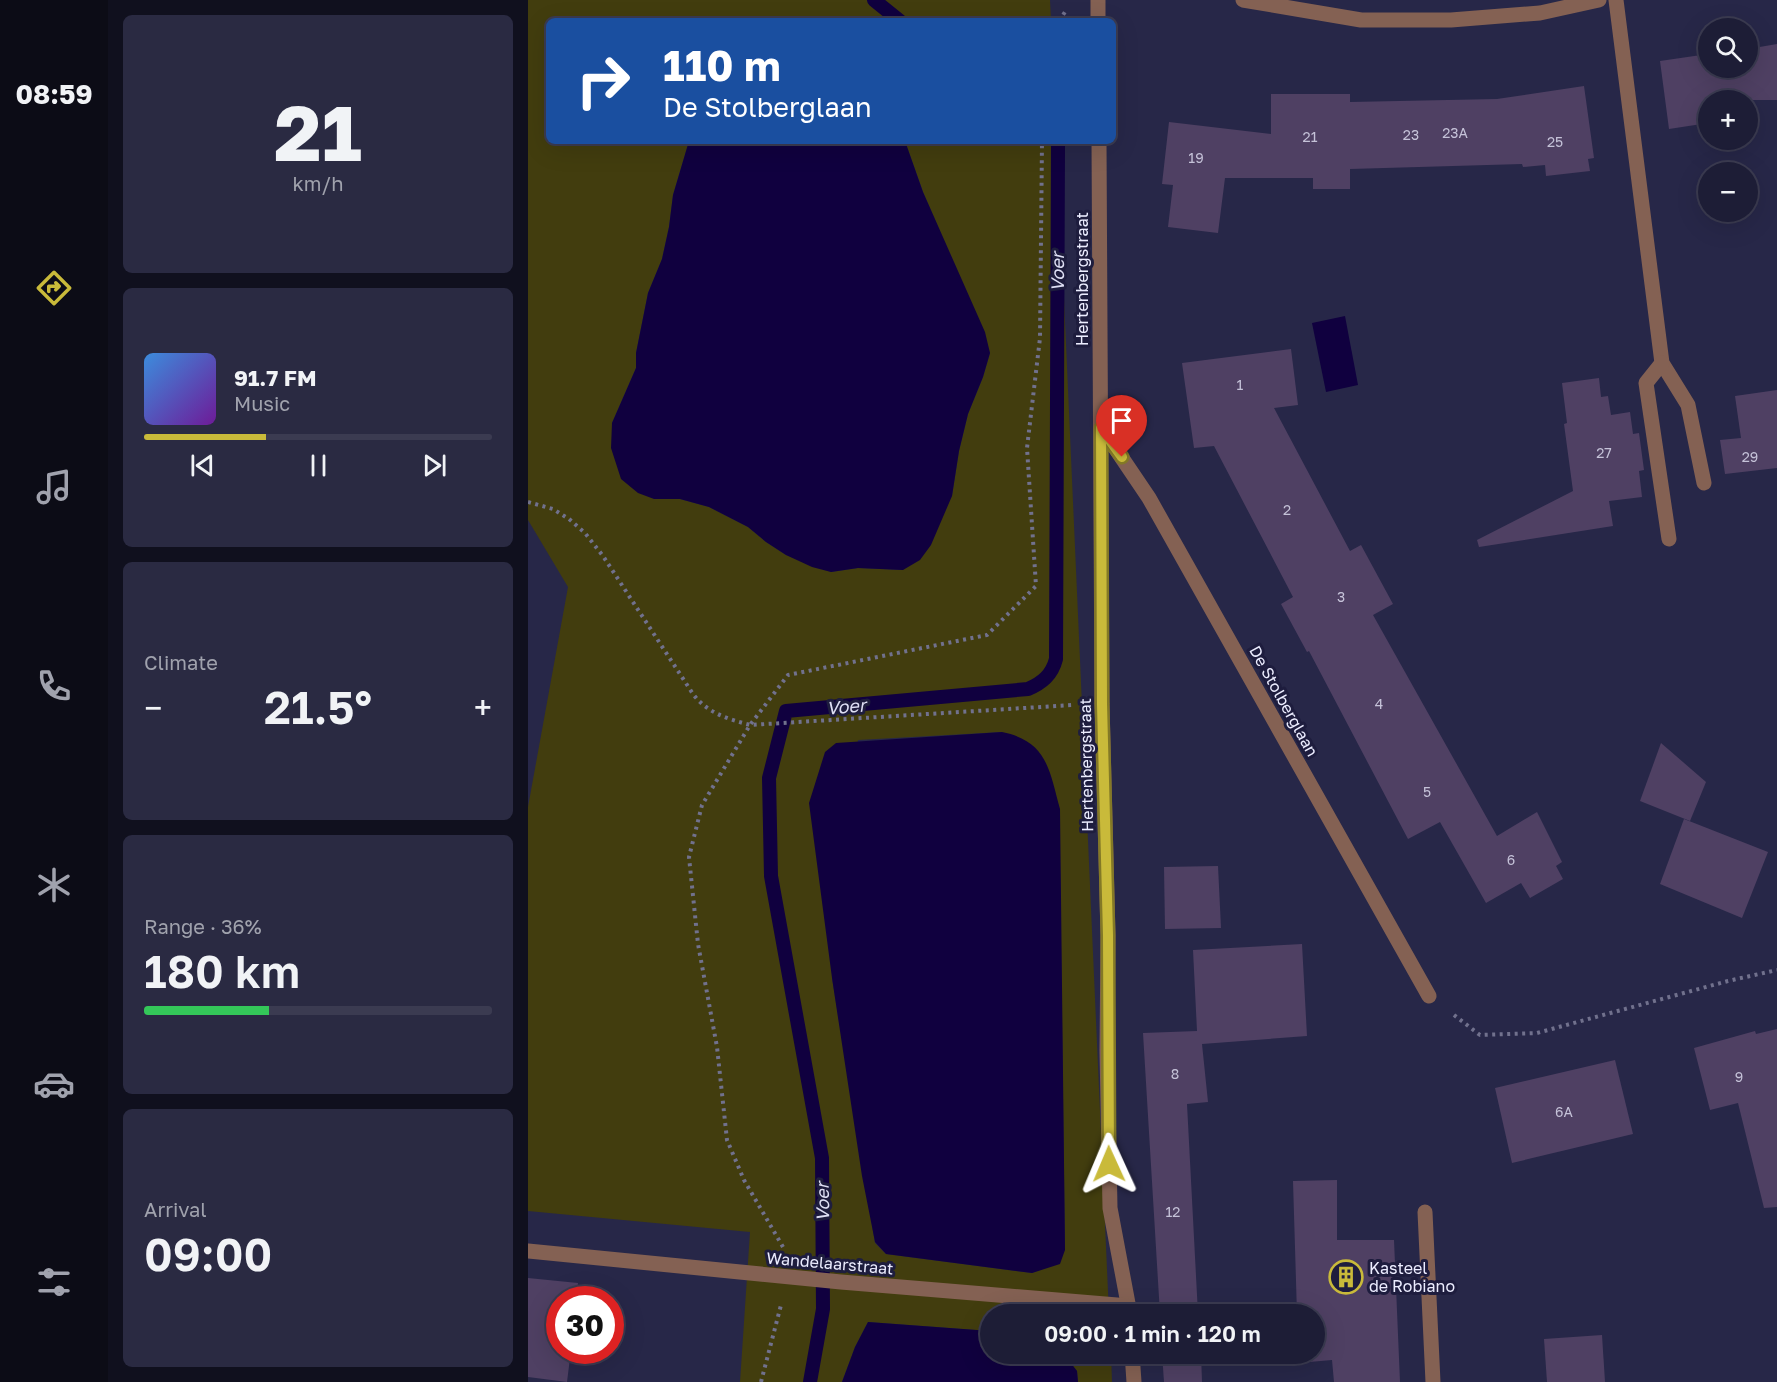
<!DOCTYPE html>
<meta charset="utf-8">
<style>
:root{--surface:#1d1d36;--page:#2a2a42;--text:#f1f3f6;--muted:#a0a2ad;--line:#3b3b51;--accent:#c9ba3a}
body{margin:0;font-family:"Golos Text",sans-serif;background:var(--page);color:var(--text);height:100vh;display:flex;flex-direction:column;font-size:22px;white-space:nowrap}
*{box-sizing:border-box;margin:0}
p{font-size:20px;color:var(--muted)}
.icon{flex:none;width:33px;height:33px;fill:none;stroke:currentColor;stroke-width:2;stroke-linecap:round;stroke-linejoin:round}
.map{position:relative;flex:1;overflow:hidden}
.panel{display:flex;flex-direction:column;gap:15px;padding:15px;background:#10101e;width:420px}
.panel>*{flex:none}
.hud{position:absolute;left:18px;top:18px;width:570px;height:126px;border-radius:9px;box-shadow:0 6px 24px #0002,0 0 0 2px var(--line);background:#1a4fa0;color:#fff;overflow:hidden}
.controls{position:absolute;left:1170px;top:18px;display:grid;gap:12px}
.controls a{display:grid;place-items:center;width:60px;height:60px;border-radius:50%;background:var(--surface);box-shadow:0 6px 24px #0002,0 0 0 2px var(--line);font-size:30px}
.speed{position:absolute;left:18px;top:1286px;display:flex;gap:12px;font-size:30px;font-weight:700;text-align:center}
.speed>*{display:grid;place-content:center;width:78px;height:78px;border-radius:50%;background:var(--surface);box-shadow:0 6px 24px #0002,0 0 0 2px var(--line);line-height:1}
.speed .limit{border:9px solid #d22;background:#fff;color:#111}
.pin{position:absolute;display:grid;place-items:center;width:51px;height:51px;color:#fff;margin:-62px -26px;border-radius:50% 50% 50% 0;rotate:-45deg;box-shadow:0 0 6px #0007}
.pin .icon{rotate:45deg}
.me{position:absolute;width:66px;margin:-33px;rotate:359deg;stroke-linejoin:round;filter:drop-shadow(0 0 4px #0008)}
.turn{display:flex;align-items:center;gap:21px;height:126px;padding:0 18px;font-size:27px}
.turn .icon{width:78px;height:78px;stroke-width:2.5}
.turn b{display:block;font-size:42px;line-height:51px}
.big{font-size:45px;font-weight:600;line-height:1.1}
.panel .card{flex:1;display:flex;flex-direction:column;justify-content:center;gap:9px;min-width:0;padding:0 21px;border-radius:9px;background:var(--page)}
.panel .dial{align-items:center;gap:0}
.dial b{font-size:78px;line-height:1}
.song{display:flex;align-items:center;gap:18px}
.cover{width:72px;height:72px;border-radius:9px;background:linear-gradient(135deg,hsl(210 70% 55%),hsl(280 70% 35%))}
.played{height:6px;border-radius:3px;background:linear-gradient(90deg,var(--accent) 35%,var(--line) 35%)}
.keys{display:flex;justify-content:space-around;direction:ltr}
.heat{display:flex;justify-content:space-between;align-items:center;font-size:33px;direction:ltr}
.charge{height:9px;border-radius:4px;background:linear-gradient(90deg,#34c759 36%,var(--line) 0)}
.trip{position:absolute;left:452px;top:1304px;width:345px;height:60px;border-radius:30px;background:var(--surface);box-shadow:0 6px 24px #0002,0 0 0 2px var(--line);font-weight:600;line-height:60px;text-align:center}
main{display:flex;flex:1;min-height:0}
.tabs{display:flex;flex-direction:column;width:108px;justify-content:space-around;align-items:center;background:#0c0c16;color:var(--muted)}
.tabs .icon{width:42px;height:42px}
.tabs .current{color:var(--accent)}
.tabs b{font-size:27px;color:var(--text)}
.map>svg:first-child{display:block}
.green{fill:#423d0e;fill-rule:evenodd}
.water{fill:#10003f}
.lines{fill:none;stroke-linecap:round;stroke-linejoin:round}
.stream{stroke:#10003f;stroke-width:14}
.building{fill:#4f4063}
.path{stroke:#71718d;stroke-width:4;stroke-dasharray:3 4.5;stroke-linecap:butt}
.minor{stroke:#846153;stroke-width:15}
.route-casing{stroke:#837926;stroke-width:15}
.route{stroke:#c9ba3a;stroke-width:10}
.labels{text-anchor:middle;dominant-baseline:central;stroke-width:6;stroke-linejoin:round;paint-order:stroke}
.number-label{font-size:14px;fill:#c5c2d8}
.street-label{font-size:16px;fill:#ecedff;stroke:#1e1d3e}
.poi-label{font-size:16px;fill:#ecedff;stroke:#1e1d3e;text-anchor:start}
.water-label{font-size:18px;font-style:italic;fill:#dedff4;stroke:#1e1d3e}
</style>
<main>
<nav class="tabs">
<b>08:59</b>
<svg class="icon current" aria-label="directions" viewBox="0 0 24 24"><path d="M12 3l9 9-9 9-9-9zM9 14v-3h6M13 9l2 2-2 2"/></svg>
<svg class="icon" aria-label="music" viewBox="0 0 24 24"><path d="M9 18V5l10-2v13"/><circle cx="6" cy="18" r="3"/><circle cx="16" cy="16" r="3"/></svg>
<svg class="icon" aria-label="phone" viewBox="0 0 24 24"><path d="M5 4h4l2 5-3 2q2 4 5 5l2-3 5 2v4C11 20 4 13 5 4z"/></svg>
<svg class="icon" aria-label="climate" viewBox="0 0 24 24"><path d="M12 3v18M4 7l16 10M4 17L20 7"/></svg>
<svg class="icon" aria-label="car" viewBox="0 0 24 24"><path d="M5 17H2v-5l4-1 3-4h7l3 4 3 1v5h-3M9 17h6M6 11h13"/><circle cx="7" cy="17" r="2"/><circle cx="17" cy="17" r="2"/></svg>
<svg class="icon" aria-label="filters" viewBox="0 0 24 24"><path d="M4 7h16M4 17h16"/><circle cx="9" cy="7" r="2"/><circle cx="15" cy="17" r="2"/></svg>
</nav>
<section class="panel">
<div class="card dial"><b>21</b><p>km/h</p></div>
<div class="card">
<div class="song"><i class="cover"></i><div><b>91.7 FM</b><p>Music</p></div></div>
<div class="played"></div>
<div class="keys"><svg class="icon" aria-label="previous" viewBox="0 0 24 24"><path d="M18 5L8 12l10 7zM5 5v14"/></svg><svg class="icon" aria-label="pause" viewBox="0 0 24 24"><path d="M8 5v14M16 5v14"/></svg><svg class="icon" aria-label="next" viewBox="0 0 24 24"><path d="M6 5l10 7-10 7zM19 5v14"/></svg></div>
</div>
<div class="card"><p>Climate</p>
<div class="heat"><a>−</a><b class="big">21.5°</b><a>+</a></div>
</div>
<div class="card"><p>Range · 36%</p><b class="big">180 km</b><div class="charge"></div></div>
<div class="card"><p>Arrival</p><b class="big">09:00</b></div>
</section>
<div class="map">
<svg width="1249" height="1382" viewBox="0 0 1249 1382">
<rect width="100%" height="100%" fill="#272748"/>
<!-- green -->
<g class="green">
<path d="M0,0H522L523,21H21V141H161L145,195L141,227L134,259L120,293L108,353V368L84,423L126,499H152L181,507L220,527L238,542L258,555L303,572L330,568L375,570L424,496L431,451L440,414L455,377L462,353L446,311L395,192L377,141H529L581,1314H462V1331L340,1322L327,1347L314,1382H212L222,1232L0,1211V807L40,587L0,520ZM474,732L532,870L537,1250L515,1269L504,1273L358,1254L347,1243L304,978L330,740Z"/>
<polygon points="535,1353 583,1353 584,1382 550,1382 549,1371"/>
</g>
<!-- water -->
<g class="water">
<polygon points="161,141 377,141 395,192 457,332 462,353 455,377 440,414 431,451 424,496 403,545 392,560 375,570 330,568 303,572 284,567 258,555 238,542 220,527 181,507 152,499 126,499 110,493 93,479 83,448 84,423 108,368 108,353 120,293 134,259 141,227 145,195"/>
<polygon points="817,316 830,385 798,392 784,323"/>
<path d="M474,732C519,741 521,769 532,809L537,1250L532,1264L504,1273L358,1254L347,1242L334,1176L304,978L281,803L297,752L308,743Z"/>
<polygon points="340,1322 462,1331 462,1353 535,1353 549,1371 550,1382 314,1382 327,1347"/>
</g>
<g class="lines">
<!-- stream -->
<g class="stream">
<polyline points="346,0 372,21"/>
<path d="M282,1382L295,1309L294,1158L243,876L241,778L258,711L500,689C514,683 524,675 528,659L530,145"/>
</g>
</g>
<!-- building -->
<g class="building">
<polygon points="1249,44 1249,100 1180,100 1180,123 1141,129 1132,61 1180,54 1180,68 1220,68 1220,49"/>
<polygon points="1056,86 1066,158 1060,159 1062,171 1018,176 1017,165 995,167 994,164 822,169 822,189 785,189 785,178 697,178 690,233 640,227 645,185 634,184 641,122 743,134 743,94 822,94 822,102 969,99"/>
<polygon points="763,349 770,405 746,408 822,551 833,545 865,604 845,615 969,836 1009,812 1034,862 1028,866 1035,879 1002,898 993,883 958,903 912,822 880,839 781,651 779,652 753,604 765,597 686,446 666,448 654,363"/>
<polygon points="1071,378 1073,397 1080,396 1083,415 1102,412 1105,434 1111,433 1116,470 1111,471 1114,497 1081,501 1085,526 951,547 949,540 1045,491 1036,424 1039,423 1034,383"/>
<polygon points="1249,390 1249,468 1197,474 1192,440 1213,438 1207,396"/>
<polygon points="1133,743 1178,782 1162,821 1112,801"/>
<polygon points="1156,819 1240,852 1214,918 1132,884"/>
<polygon points="690,866 693,928 637,929 636,867"/>
<polygon points="774,944 779,1036 674,1044 680,1102 659,1104 670,1314 632,1314 615,1033 669,1031 665,950"/>
<polygon points="1249,1029 1249,1207 1236,1208 1210,1103 1182,1110 1166,1048 1227,1031 1228,1034"/>
<polygon points="1087,1060 1105,1134 984,1163 967,1088"/>
<polygon points="809,1180 809,1240 866,1240 872,1382 806,1382 804,1360 770,1363 770,1353 786,1353 786,1314 769,1314 765,1181"/>
<polygon points="0,1278 50,1283 48,1299 32,1299 32,1350 43,1350 39,1382 0,1377"/>
<polygon points="1074,1335 1077,1382 1019,1382 1016,1339"/>
<polygon points="634,1353 673,1353 674,1382 636,1382"/>
</g>
<g class="lines">
<!-- path -->
<g class="path">
<polyline points="531,21 539,9"/>
<path d="M0,502L25,509L41,519L57,533L75,556L165,694C179,713 200,719 222,725L545,705"/>
<polyline points="926,1015 952,1035 1009,1033 1200,981 1249,970"/>
<polyline points="255,1247 216,1180 199,1140 189,1047 170,944 161,857 174,805 222,725 260,675 459,635 508,586 499,448 512,338 514,141"/>
<polyline points="233,1382 253,1305"/>
</g>
<!-- minor -->
<g class="minor">
<polyline points="570,0 570,21"/>
<polyline points="715,0 833,20 923,20 1012,13 1071,0"/>
<polyline points="1088,0 1134,363 1160,405 1176,483"/>
<polyline points="571,141 574,704 580,935 579,1051 582,1208 602,1314"/>
<polyline points="1134,363 1118,383 1141,539"/>
<polyline points="573,427 621,498 901,996"/>
<polyline points="897,1212 905,1382"/>
<polyline points="0,1251 313,1282 601,1306"/>
<polyline points="604,1353 606,1382"/>
</g>
</g>
<g class="lines">
<defs>
<polyline id="route" points="581,1164 580,935 574,704 573,428 594,457"/>
</defs>
<!-- route casing -->
<use href="#route" class="route-casing"/>
<!-- route -->
<use href="#route" class="route"/>
</g>
<!-- icons -->
<defs>
<symbol id="building-ring" viewBox="-11 -11 22 22"><circle r="9.5" fill="#1e1d3e" stroke="#c9ba3a" stroke-width="1.5"/><path d="M-4-6H4V6H1V3H-1V6H-4ZM-2.5-4.3h1.7v1.8h-1.7ZM.8-4.3h1.7v1.8H.8ZM-2.5-1h1.7V.8h-1.7ZM.8-1h1.7V.8H.8Z" fill="#c9ba3a"/></symbol>
</defs>
<g fill-rule="evenodd">
<use href="#building-ring" x="799" y="1258" width="38" height="38"/>
</g>
<g class="labels">
<!-- number labels -->
<g class="number-label">
<text x="927" y="132">23A</text>
<text x="883" y="134">23</text>
<text x="782" y="136">21</text>
<text x="1027" y="141">25</text>
<text x="668" y="157">19</text>
<text x="712" y="384">1</text>
<text x="1076" y="452">27</text>
<text x="1222" y="456">29</text>
<text x="759" y="509">2</text>
<text x="813" y="596">3</text>
<text x="851" y="703">4</text>
<text x="899" y="791">5</text>
<text x="983" y="859">6</text>
<text x="647" y="1073">8</text>
<text x="1211" y="1076">9</text>
<text x="1036" y="1111">6A</text>
<text x="645" y="1211">12</text>
</g>
<!-- street labels -->
<g class="street-label">
<text transform="translate(554 279) rotate(-90)">Hertenbergstraat</text>
<text transform="translate(756 701) rotate(61)">De Stolberglaan</text>
<text transform="translate(558 765) rotate(-91)">Hertenbergstraat</text>
<text transform="translate(302 1263) rotate(5)">Wandelaarstraat</text>
</g>
<!-- poi labels -->
<g class="poi-label">
<text x="841" y="1268">Kasteel<tspan x="841" dy="18">de Robiano</tspan></text>
</g>
<!-- water labels -->
<g class="water-label">
<text transform="translate(529 272) rotate(-90)">Voer</text>
<text transform="translate(318 706) rotate(-5)">Voer</text>
<text transform="translate(294 1202) rotate(-91)">Voer</text>
</g>
</g>
</svg>
<div class="controls">
<a><svg class="icon" aria-label="search" viewBox="0 0 24 24"><circle cx="10" cy="10" r="6"/><path d="M15 15l6 6"/></svg></a>
<a>+</a>
<a>−</a>
</div>
<div class="speed"><div class="limit">30</div></div>
<div class="pin" style="left:594px;top:457px;background:#d93025"><svg class="icon" aria-label="arrive" viewBox="0 0 24 24"><path d="M6 21V4h12l-3 4 3 4H6"/></svg></div>
<svg class="me" style="left:581px;top:1164px" viewBox="-20 -20 40 40"><path d="M0-17L14 15 0 8-14 15z" fill="#c9ba3a" stroke="#fff" stroke-width="4"/></svg>
<div class="trip">09:00 · 1 min · 120 m</div>
<div class="hud">
<div class="turn"><svg class="icon" aria-label="right" viewBox="0 0 24 24"><path d="M7 20v-9h11M14 6l5 5-5 5"/></svg><div><b>110 m</b>De Stolberglaan</div></div>
</div>
</div>
</main>
